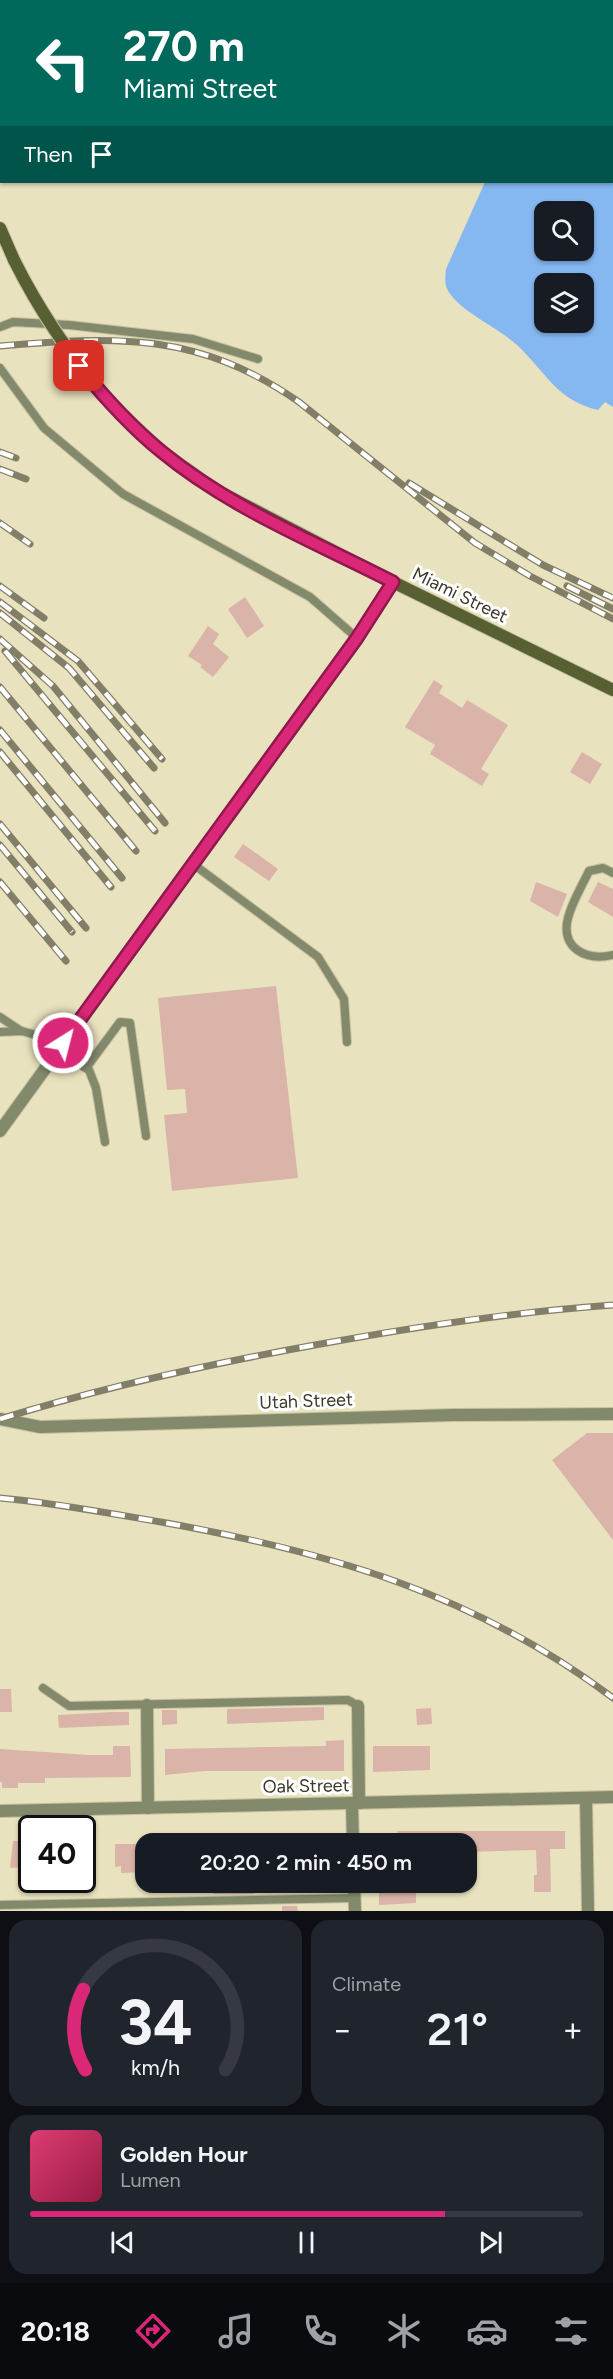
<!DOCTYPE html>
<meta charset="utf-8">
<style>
:root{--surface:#171b24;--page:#20242c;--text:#f1f3f6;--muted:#9ea1a6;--line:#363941;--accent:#db2777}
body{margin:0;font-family:Figtree,sans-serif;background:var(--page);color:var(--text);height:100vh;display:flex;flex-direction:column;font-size:22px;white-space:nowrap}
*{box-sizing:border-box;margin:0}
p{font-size:20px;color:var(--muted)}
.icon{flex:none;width:33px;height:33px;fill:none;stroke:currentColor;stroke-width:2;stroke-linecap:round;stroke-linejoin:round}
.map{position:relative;height:1911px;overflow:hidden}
.drawer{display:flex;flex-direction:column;gap:9px;padding:9px;background:#0d0f14;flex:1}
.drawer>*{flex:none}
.hud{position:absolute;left:0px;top:0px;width:614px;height:183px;box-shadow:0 2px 4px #0004;background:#00695c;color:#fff;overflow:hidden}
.controls{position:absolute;left:534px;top:201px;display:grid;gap:12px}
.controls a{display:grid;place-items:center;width:60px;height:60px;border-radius:12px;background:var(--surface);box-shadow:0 2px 4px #0004;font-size:30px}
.speed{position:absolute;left:18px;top:1815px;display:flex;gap:12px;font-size:30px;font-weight:700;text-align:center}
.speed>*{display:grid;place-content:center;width:78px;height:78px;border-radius:50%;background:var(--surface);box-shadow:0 2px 4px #0004;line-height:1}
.speed .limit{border:3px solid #111;border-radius:9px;background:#fff;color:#111}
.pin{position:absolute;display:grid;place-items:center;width:51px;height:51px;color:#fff;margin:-26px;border-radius:12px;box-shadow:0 3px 9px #0006}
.me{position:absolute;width:66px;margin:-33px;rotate:36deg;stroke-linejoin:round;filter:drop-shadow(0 0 4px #0008)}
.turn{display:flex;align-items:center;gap:21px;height:126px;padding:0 24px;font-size:27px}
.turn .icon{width:78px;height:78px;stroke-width:2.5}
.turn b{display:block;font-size:42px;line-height:51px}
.then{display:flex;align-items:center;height:57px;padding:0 24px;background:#0003;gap:12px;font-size:22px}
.big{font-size:45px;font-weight:600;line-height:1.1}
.drawer .widget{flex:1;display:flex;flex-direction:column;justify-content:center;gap:9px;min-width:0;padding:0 21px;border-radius:18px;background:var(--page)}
.drawer .dial{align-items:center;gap:0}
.dial svg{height:156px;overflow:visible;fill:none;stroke:var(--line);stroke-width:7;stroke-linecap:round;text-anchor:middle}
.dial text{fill:var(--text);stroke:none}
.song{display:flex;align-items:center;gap:18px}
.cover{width:72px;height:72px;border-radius:9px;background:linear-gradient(135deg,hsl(340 70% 55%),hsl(340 70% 35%))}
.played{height:6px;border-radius:3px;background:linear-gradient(90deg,var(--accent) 75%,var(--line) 75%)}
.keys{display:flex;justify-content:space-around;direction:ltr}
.heat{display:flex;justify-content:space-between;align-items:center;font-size:33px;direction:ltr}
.drawer .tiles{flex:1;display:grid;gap:9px;grid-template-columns:1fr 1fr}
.widget:last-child{grid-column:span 2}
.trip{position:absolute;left:135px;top:1833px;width:342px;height:60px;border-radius:18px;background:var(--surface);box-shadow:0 2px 4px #0004;font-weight:600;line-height:60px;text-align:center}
.menu{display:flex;height:96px;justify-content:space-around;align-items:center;background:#090b0e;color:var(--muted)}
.menu .icon{width:42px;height:42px}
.menu .selected{color:var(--accent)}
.menu b{font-size:27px;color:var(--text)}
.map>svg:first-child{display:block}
.water{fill:#85b7f0;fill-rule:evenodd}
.building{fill:#dab4a8}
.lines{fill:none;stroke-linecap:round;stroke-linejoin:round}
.service-casing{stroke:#c6c0a1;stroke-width:10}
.minor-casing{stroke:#c6c0a1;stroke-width:14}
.tertiary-casing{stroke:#c6c0a1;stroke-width:14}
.secondary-casing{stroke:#c6c0a1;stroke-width:14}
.service{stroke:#838a6c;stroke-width:8}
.minor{stroke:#838a6c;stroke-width:12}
.tertiary{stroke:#838a6c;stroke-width:12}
.secondary{stroke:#586033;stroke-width:12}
.rail-casing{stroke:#837e67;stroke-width:7}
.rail{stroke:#fff;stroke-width:4.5;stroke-dasharray:14;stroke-linecap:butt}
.secondary-bridge-casing{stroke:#c6c0a1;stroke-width:14;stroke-linecap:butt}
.secondary-bridge{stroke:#586033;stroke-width:12}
.route-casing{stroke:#8e194d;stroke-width:15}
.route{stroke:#db2777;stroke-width:10}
.labels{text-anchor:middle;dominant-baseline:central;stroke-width:6;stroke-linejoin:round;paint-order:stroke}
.street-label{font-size:18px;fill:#3c392b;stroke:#fff}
</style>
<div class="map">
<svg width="613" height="1911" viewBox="0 0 613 1911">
<rect width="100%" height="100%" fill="#e9e2be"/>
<!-- water -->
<path class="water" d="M454,0H613V407L605,402L598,410C556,400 546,372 517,345C500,329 464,313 451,295C444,287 445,278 446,269L485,182H612V2ZM544,212H584V250H544ZM544,284H584V322H544Z"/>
<!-- building -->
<g class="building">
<polygon points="245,597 264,626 247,638 228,609"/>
<polygon points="208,626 219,634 213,644 229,657 213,677 200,667 202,665 188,656"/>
<polygon points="434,680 443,686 439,693 462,708 467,700 508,725 481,769 489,774 482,786 430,754 435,745 405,727"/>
<polygon points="582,752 602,764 590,784 570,772"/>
<polygon points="243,844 278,869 269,881 234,857"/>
<polygon points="536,882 567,894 558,917 530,901"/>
<polygon points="598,882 613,889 613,917 588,902"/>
<polygon points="276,986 298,1178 172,1191 164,1115 187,1113 185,1089 167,1090 158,998"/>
<polygon points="587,1433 613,1433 613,1540 552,1460"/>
<polygon points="0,1689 11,1689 12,1712 0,1712"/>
<polygon points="324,1707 324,1720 227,1724 227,1709"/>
<polygon points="431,1708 432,1724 417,1725 416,1709"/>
<polygon points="162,1710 177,1710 177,1724 162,1725"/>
<polygon points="113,1712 129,1712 129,1725 59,1728 58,1715"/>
<polygon points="344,1740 344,1771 205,1771 165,1775 165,1749 326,1746 326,1741"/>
<polygon points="113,1746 130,1746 131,1777 45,1778 45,1783 18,1783 18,1788 2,1788 2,1782 0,1782 0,1749 89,1755 113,1755"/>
<polygon points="373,1746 430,1746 430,1770 373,1772"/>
<polygon points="397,1831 565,1831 565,1849 550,1849 551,1892 534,1892 534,1875 537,1875 536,1850 466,1852 466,1844 397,1844"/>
<polygon points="13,1841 27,1841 28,1867 10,1868"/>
<polygon points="115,1844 146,1844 146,1872 121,1873 121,1866 115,1867"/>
<rect x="213" y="1882" width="40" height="12"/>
<polygon points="281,1882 296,1882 297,1893 281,1893"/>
<polygon points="416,1888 416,1903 379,1905 379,1889"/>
<polygon points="282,1906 297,1906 298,1911 282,1911"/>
</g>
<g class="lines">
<defs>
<g id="service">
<polyline points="0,327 13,322 69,325 193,339 258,359"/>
<polyline points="0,368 44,428 123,494 310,597 357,638"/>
<polyline points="193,864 318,957 344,999 347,1042"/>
<path d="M613,873L603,868L589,871C582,886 572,902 568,918C560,949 587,961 613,955"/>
<polyline points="0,1017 21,1031"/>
<polyline points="0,1032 22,1031 63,1043"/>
<polyline points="58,1051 89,1070 96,1088 105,1142"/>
<polyline points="86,1068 120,1022 130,1023 146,1136"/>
<polyline points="43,1688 69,1706 348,1700 358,1706"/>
<polyline points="0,1905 355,1898"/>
</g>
<g id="minor">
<polyline points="0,1419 40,1427 453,1415 613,1414"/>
<polyline points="147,1705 148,1808"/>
<polyline points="358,1706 359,1803"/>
<polyline points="586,1798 588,1911"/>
<polyline points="352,1803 353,1844"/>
<polyline points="354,1882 355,1911"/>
</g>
<g id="tertiary">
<polyline points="0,1131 357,638 393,582"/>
<polyline points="0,1811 613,1797"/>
</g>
<g id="secondary">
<polyline points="0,228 14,260"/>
<polyline points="103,396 162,452 216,490 393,582 613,690"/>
</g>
</defs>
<!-- service casing -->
<use href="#service" class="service-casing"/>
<!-- minor casing -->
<use href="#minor" class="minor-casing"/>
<!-- tertiary casing -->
<use href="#tertiary" class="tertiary-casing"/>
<!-- secondary casing -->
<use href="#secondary" class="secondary-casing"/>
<!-- service -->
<use href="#service" class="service"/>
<!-- minor -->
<use href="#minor" class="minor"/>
<!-- tertiary -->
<use href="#tertiary" class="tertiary"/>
<!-- secondary -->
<use href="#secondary" class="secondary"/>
<defs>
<g id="rail">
<path d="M0,346C118,336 198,332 299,402L475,543L530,576L613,619"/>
<polyline points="0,452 16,458"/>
<polyline points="0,469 26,479"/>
<polyline points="409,483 543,565 613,598"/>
<polyline points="0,523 30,544"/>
<polyline points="0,586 44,618"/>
<polyline points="567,586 613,609"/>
<polyline points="0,602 78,661 162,759"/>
<polyline points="0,613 69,668 154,768"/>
<polyline points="0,639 53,686 165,823"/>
<polyline points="5,651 155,831"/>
<polyline points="0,687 136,851"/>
<polyline points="0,730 122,878"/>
<polyline points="0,752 111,887"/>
<polyline points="0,824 86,928"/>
<polyline points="0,845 72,932"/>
<polyline points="0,882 66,961"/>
<path d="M0,1419C103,1387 209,1364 315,1345C413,1327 513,1312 613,1305"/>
<path d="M0,1498C54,1503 108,1513 161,1522C329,1552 475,1594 613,1698"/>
</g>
</defs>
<!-- rail casing -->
<use href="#rail" class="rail-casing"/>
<!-- rail -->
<use href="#rail" class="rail"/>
<defs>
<path id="secondary-bridge" d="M14,260C40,312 67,350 103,396"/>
</defs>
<!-- secondary-bridge casing -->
<use href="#secondary-bridge" class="secondary-bridge-casing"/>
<!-- secondary-bridge -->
<use href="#secondary-bridge" class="secondary-bridge"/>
</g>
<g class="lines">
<defs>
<path id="route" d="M63,1043L357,638L393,582C315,542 230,508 162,452C131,427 104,397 79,366"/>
</defs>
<!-- route casing -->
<use href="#route" class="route-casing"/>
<!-- route -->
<use href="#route" class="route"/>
</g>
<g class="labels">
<!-- street labels -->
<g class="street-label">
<text transform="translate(460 595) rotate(26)">Miami Street</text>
<text transform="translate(306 1401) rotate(-2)">Utah Street</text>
<text transform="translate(306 1786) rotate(-1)">Oak Street</text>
</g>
</g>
</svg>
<div class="controls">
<a><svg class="icon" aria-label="search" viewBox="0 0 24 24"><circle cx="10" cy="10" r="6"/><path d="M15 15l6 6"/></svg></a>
<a><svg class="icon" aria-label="layers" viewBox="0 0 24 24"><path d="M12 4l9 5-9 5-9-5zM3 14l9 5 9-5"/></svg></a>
</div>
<div class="speed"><div class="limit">40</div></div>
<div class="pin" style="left:79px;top:366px;background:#d93025"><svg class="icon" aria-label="arrive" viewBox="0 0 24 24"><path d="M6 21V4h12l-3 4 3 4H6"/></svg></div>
<svg class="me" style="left:63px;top:1043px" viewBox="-20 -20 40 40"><circle r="17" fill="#db2777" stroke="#fff" stroke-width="3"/><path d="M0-11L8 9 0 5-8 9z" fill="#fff"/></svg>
<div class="trip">20:20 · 2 min · 450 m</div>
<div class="hud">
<div class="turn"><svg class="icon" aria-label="left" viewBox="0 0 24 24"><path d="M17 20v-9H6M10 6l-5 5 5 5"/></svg><div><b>270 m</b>Miami Street</div></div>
<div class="then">Then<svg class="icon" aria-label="arrive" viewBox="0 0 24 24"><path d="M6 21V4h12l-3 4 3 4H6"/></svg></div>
</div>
</div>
<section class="drawer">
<div class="tiles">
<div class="widget dial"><svg viewBox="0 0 100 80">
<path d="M14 69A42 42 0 1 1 86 69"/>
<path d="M14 69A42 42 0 0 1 13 28" stroke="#db2777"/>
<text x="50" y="56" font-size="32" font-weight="700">34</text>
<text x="50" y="72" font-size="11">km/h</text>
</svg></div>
<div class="widget"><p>Climate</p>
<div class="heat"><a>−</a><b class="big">21°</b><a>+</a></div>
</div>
<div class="widget">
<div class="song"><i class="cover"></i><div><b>Golden Hour</b><p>Lumen</p></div></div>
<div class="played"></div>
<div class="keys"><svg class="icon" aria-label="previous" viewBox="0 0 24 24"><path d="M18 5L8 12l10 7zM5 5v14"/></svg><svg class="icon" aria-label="pause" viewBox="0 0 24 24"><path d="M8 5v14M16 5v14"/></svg><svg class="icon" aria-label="next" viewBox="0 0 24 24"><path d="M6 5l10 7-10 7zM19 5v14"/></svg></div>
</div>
</div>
</section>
<nav class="menu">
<b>20:18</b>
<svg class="icon selected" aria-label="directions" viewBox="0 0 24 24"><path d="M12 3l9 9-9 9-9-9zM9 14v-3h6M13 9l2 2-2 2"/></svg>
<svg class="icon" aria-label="music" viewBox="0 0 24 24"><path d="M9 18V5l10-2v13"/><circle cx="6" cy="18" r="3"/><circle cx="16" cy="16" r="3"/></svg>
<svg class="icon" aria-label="phone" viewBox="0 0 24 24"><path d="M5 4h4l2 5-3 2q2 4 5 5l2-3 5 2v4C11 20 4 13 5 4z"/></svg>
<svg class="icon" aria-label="climate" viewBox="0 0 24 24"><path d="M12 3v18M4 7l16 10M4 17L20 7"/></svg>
<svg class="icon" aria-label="car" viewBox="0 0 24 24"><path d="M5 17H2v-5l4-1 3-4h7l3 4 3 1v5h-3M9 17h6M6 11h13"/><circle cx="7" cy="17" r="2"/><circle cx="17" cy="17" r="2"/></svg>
<svg class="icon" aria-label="filters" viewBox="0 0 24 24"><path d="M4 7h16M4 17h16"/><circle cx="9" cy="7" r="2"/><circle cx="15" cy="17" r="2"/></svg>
</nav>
